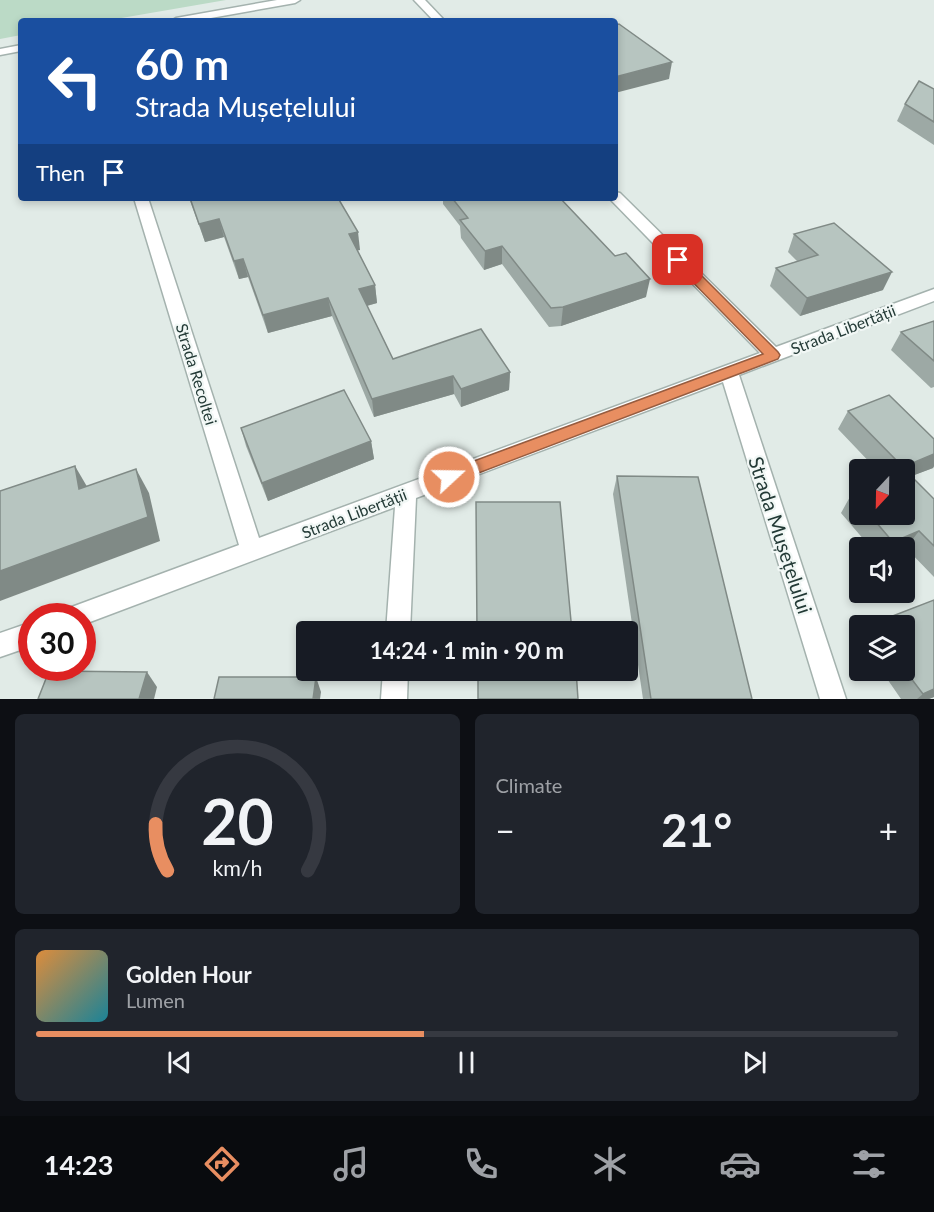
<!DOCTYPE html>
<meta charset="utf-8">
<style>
:root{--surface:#171b24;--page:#20242c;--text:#f1f3f6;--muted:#9ea1a6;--line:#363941;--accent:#e88e61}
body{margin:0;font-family:Lato,sans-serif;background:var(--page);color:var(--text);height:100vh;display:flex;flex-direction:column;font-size:22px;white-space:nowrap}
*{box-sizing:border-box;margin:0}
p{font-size:20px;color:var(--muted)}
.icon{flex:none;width:33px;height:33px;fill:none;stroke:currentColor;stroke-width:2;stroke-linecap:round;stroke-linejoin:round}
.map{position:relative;height:699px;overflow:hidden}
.drawer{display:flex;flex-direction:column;gap:15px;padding:15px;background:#0d0f14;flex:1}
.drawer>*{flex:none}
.hud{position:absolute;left:18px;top:18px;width:600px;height:183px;border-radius:6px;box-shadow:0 3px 9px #0003;background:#1a4fa0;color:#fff;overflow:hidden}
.needle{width:39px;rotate:202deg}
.fabs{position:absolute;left:849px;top:459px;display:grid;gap:12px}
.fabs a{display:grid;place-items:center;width:66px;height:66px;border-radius:6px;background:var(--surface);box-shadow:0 3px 9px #0003;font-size:30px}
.speed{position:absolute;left:18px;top:603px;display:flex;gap:12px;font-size:30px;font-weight:700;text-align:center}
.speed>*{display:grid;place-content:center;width:78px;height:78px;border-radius:50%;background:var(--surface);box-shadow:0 3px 9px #0003;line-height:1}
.speed .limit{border:9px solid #d22;background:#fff;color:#111}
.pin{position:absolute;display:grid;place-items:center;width:51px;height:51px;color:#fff;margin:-26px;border-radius:12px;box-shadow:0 3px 9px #0006}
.me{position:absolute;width:66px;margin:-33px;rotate:69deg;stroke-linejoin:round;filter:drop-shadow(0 0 4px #0008)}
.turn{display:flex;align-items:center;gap:21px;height:126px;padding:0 18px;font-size:27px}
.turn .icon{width:78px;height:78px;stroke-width:2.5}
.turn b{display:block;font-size:42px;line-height:51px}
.then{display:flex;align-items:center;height:57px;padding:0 18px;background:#0003;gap:12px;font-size:22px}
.big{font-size:45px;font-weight:700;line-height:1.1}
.drawer .tile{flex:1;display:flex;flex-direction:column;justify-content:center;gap:9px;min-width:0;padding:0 21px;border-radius:9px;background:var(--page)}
.drawer .dial{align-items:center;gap:0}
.dial svg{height:156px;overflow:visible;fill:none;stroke:var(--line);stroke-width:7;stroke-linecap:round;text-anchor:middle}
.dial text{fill:var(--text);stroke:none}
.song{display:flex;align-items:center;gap:18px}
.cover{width:72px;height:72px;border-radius:9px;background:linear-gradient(135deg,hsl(30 70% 55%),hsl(190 70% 35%))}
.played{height:6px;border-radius:3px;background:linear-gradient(90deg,var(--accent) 45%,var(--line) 45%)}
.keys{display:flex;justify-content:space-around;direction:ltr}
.heat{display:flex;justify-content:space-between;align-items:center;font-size:33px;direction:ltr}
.drawer .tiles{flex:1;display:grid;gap:15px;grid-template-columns:1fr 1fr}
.tile:last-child{grid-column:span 2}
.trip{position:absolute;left:296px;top:621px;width:342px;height:60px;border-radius:6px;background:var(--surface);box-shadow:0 3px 9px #0003;font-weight:700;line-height:60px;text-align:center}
.menu{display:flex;height:96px;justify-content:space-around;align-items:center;background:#090b0e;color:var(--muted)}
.menu .icon{width:42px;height:42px}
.menu .on{color:var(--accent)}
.menu b{font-size:27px;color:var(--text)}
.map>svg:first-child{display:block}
.green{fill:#bbdac6}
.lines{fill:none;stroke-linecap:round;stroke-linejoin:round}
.street-casing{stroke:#a4b2ae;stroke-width:3}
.street{fill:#fff;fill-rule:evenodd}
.wall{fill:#9da9a5}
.shaded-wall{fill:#808a86}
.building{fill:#b7c5c0;stroke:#808a86;stroke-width:1.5}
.route{fill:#e88e61;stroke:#975c3f;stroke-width:1.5}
.labels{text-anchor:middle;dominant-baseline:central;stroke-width:4.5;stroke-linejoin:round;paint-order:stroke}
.street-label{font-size:16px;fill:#233a36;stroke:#f1f7f5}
.near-street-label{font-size:20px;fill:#233a36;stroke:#f1f7f5}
</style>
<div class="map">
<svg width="934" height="699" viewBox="0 0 934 699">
<rect width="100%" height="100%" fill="#e1ebe7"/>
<!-- green -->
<polygon class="green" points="0,0 226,0 104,21 21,21 21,35 0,39"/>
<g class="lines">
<defs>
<g id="street">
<polygon points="277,0 300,0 295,3 194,21 171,21 176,18"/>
<polygon points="414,0 425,0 445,21 434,21"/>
<polygon points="21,45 21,51 0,55 0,49"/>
<polygon points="615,192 620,193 776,347 934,289 934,301 739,375 846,699 820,699 723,382 416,498 410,632 386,632 395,507 82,625 82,616 65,616 69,608 239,545 134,198 148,198 259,538 760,353 610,199 615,198"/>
<polygon points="32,622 32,646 0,657 0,633"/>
<polygon points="383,670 408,670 407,699 381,699"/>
</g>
</defs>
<!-- street casing -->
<use href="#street" class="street-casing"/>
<!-- street -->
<use href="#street" class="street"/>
</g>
<!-- wall -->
<g class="wall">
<polygon points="934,89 934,145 897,121 905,104"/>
<polygon points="189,198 338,198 360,250 357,250 375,285 377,303 367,306 393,359 510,372 509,390 461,407 454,394 374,417 332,316 268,333 248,277 239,279 224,237 205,242"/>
<polygon points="443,198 560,198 646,297 561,326 549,327 502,264 484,270 461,238 460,226 443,204"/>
<polygon points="794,234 883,290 800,316 770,286 776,268 797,261 788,252"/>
<polygon points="934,321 934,387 931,388 891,350 901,332"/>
<polygon points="848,411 934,439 934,466 933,468 911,476 934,499 934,577 906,548 871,548 841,513 851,495 860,492 860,514 904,514 904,470 877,470 838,429"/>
<polygon points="241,428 371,441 374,459 268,501 246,446"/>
<polygon points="617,476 752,699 643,699 613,494"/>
<polygon points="934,600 934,697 929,699 901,699 881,670 904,670 904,626 870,626 872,624"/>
</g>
<!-- shaded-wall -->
<g class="shaded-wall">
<polygon points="672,62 669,79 615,93 615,77"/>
<polygon points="346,198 356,198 346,200"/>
<polygon points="219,219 224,237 205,242 199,224"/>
<polygon points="358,232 360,250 351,252 349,234"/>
<polygon points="502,246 502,264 484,270 485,251"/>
<polygon points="243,259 248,277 239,279 234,261"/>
<polygon points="892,272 883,290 800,316 807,298"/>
<polygon points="650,279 646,297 561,326 563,307"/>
<polygon points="375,285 377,303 362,307 359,289"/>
<polygon points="328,298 332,316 268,333 263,315"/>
<polygon points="510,372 509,390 461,407 461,389"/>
<polygon points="453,376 454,394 374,417 372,399"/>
<polygon points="371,441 374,459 268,501 262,483"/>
<polygon points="934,454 934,466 933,468 904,479 904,470 901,470 903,467"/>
<polygon points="75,466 89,490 79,489"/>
<polygon points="136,469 149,493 160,541 0,601 0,571"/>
<polygon points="919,531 906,548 889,548 893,542"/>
<polygon points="147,672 157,687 154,699 139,699"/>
<polygon points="316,677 321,692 320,699 313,699"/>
<polygon points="934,689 934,697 929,699 917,699 923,694"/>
</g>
<!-- building -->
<g class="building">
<polygon points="619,24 672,62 615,77 615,25"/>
<polygon points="919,81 934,89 934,122 905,104"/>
<polygon points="190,198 338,198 358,232 349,234 375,285 359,289 393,359 481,329 510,372 461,389 453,376 372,399 328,298 263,315 243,259 234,261 219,219 199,224"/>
<polygon points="452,198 560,198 615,256 626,253 650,279 563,307 551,308 502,246 485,251 460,220 468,218"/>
<polygon points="834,223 892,272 807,298 776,268 818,255 794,234"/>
<polygon points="934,321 934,361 901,332"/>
<polygon points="344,390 371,441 262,483 241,428"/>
<polygon points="889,395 934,439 934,454 903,467 848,411"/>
<polygon points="75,466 79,489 136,469 148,517 0,571 0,491"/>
<polygon points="907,472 934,499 934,546 919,531 893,542 869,514 904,514 904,473"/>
<polygon points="617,476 698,477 752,699 651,699"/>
<polygon points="860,492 860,504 851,495"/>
<polygon points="476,502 560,502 572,632 477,632"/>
<polygon points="934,600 934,689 923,694 904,669 904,626 873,626 872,624"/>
<polygon points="478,670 576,670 578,699 478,699"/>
<polygon points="49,671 147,672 139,699 38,699"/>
<polygon points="219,677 316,677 313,699 214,699"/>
</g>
<!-- route -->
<polygon class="route" points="678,256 683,257 778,352 780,355 778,359 455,482 449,484 444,482 441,477 444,472 763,354 674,263 674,257"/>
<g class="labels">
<!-- street labels -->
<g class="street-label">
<text transform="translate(843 329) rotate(-21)">Strada Libertății</text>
<text transform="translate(197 374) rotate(73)">Strada Recoltei</text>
<text transform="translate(354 513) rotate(-21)">Strada Libertății</text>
</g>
<!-- near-street labels -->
<g class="near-street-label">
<text transform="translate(781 535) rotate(72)">Strada Mușețelului</text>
</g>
</g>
</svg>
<div class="fabs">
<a><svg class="needle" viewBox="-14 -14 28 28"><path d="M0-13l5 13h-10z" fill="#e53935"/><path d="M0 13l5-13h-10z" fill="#9ea1a6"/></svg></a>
<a><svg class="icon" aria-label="sound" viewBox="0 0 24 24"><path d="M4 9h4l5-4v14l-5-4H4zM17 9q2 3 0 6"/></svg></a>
<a><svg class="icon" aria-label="layers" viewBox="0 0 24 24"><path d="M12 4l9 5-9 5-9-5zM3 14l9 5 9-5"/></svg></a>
</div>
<div class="speed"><div class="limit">30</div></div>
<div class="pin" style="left:678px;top:260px;background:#d93025"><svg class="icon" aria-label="arrive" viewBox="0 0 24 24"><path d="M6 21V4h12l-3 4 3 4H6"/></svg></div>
<svg class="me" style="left:449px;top:477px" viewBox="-20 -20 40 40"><circle r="17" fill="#e88e61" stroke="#fff" stroke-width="3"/><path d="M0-11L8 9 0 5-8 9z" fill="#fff"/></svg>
<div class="trip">14:24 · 1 min · 90 m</div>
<div class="hud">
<div class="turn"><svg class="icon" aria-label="left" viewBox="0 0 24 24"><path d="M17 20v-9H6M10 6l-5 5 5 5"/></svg><div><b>60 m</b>Strada Mușețelului</div></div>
<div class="then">Then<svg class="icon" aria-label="arrive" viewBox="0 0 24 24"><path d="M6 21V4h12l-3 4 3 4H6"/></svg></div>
</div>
</div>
<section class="drawer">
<div class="tiles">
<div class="tile dial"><svg viewBox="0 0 100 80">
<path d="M14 69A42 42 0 1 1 86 69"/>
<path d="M14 69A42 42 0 0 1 8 45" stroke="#e88e61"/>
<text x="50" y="56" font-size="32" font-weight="700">20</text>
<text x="50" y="72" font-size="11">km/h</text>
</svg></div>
<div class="tile"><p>Climate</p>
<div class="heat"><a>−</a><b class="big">21°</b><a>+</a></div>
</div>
<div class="tile">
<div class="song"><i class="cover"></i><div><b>Golden Hour</b><p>Lumen</p></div></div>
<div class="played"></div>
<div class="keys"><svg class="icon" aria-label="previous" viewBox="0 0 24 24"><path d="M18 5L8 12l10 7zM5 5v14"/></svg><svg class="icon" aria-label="pause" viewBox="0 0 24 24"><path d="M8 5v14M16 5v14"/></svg><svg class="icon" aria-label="next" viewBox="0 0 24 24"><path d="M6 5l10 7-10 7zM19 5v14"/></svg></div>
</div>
</div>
</section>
<nav class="menu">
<b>14:23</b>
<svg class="icon on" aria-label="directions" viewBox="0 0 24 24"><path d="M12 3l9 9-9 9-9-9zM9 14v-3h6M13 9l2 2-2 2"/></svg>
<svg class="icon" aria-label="music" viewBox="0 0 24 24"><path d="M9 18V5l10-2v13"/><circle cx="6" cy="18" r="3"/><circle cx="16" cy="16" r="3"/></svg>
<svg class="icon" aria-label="phone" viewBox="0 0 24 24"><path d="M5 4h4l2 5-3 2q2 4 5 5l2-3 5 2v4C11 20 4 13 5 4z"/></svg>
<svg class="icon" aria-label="climate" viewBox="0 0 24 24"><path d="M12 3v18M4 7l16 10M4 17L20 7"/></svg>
<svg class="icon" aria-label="car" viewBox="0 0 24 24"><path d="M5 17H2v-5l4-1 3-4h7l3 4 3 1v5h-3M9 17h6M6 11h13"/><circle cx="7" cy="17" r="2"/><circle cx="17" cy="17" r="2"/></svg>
<svg class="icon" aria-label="filters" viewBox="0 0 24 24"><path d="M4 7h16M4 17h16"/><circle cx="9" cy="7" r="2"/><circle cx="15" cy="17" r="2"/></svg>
</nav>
